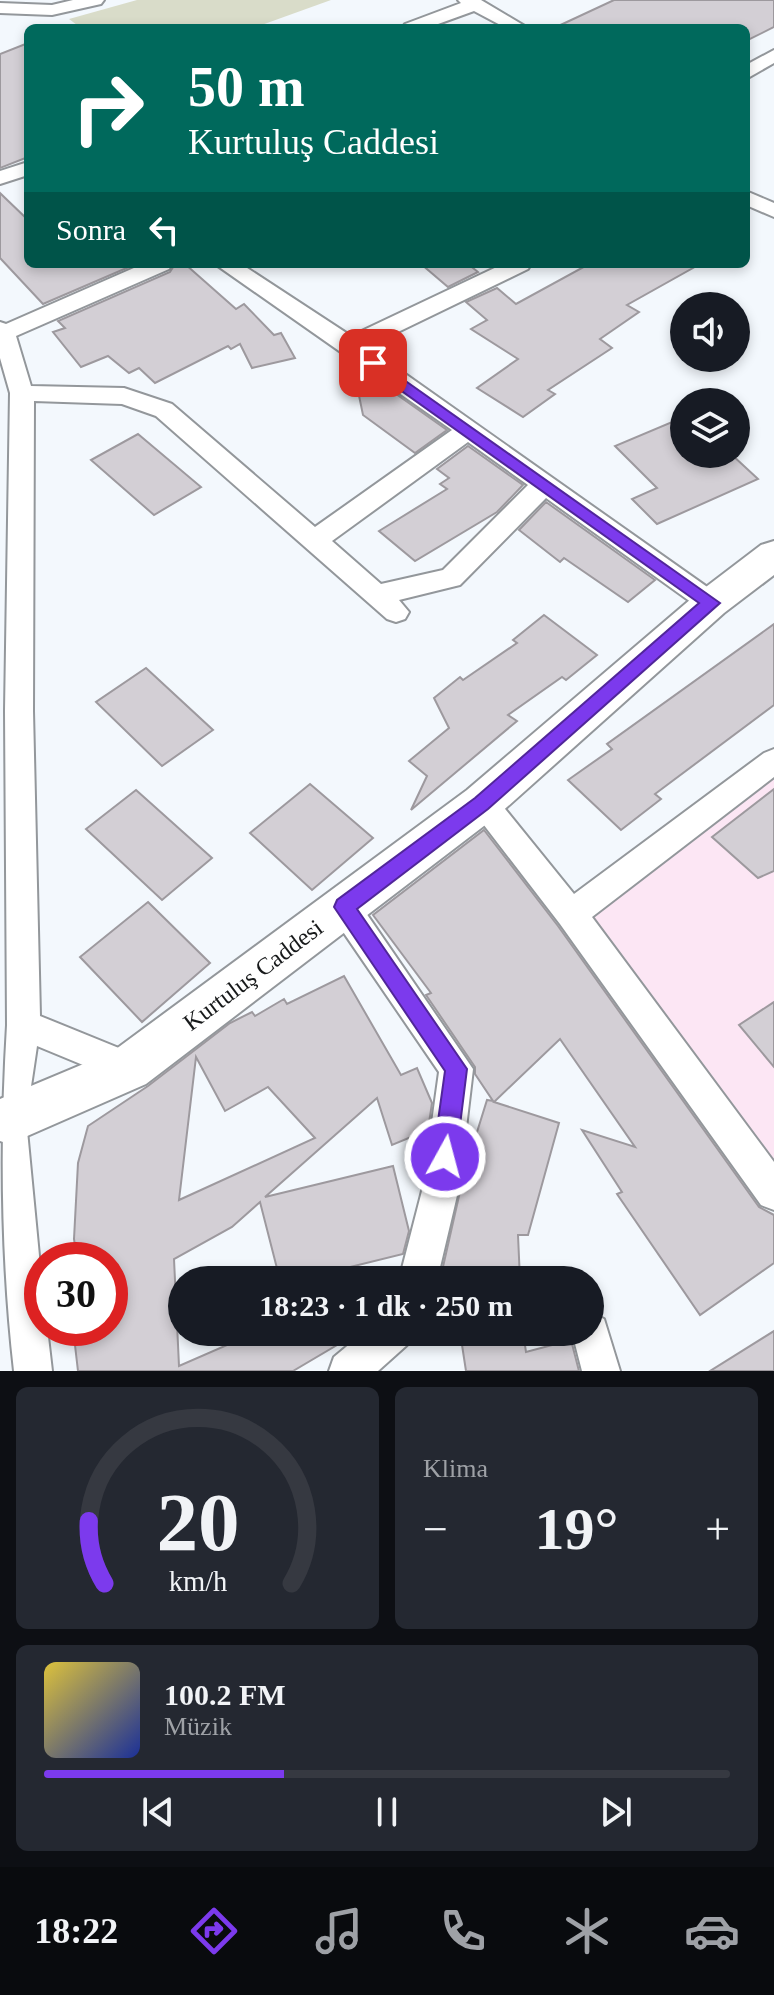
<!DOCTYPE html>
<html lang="tr">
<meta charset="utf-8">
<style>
:root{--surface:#171b24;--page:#242831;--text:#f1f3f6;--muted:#9ea1a6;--line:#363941;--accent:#7c3aed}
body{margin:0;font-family:Georgia,serif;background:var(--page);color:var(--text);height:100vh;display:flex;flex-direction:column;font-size:30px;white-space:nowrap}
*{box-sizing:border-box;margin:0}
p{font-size:26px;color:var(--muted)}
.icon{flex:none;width:44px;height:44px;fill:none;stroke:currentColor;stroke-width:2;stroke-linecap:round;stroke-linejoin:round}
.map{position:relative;height:1371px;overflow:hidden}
.side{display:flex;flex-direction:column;gap:16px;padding:16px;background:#0d0f14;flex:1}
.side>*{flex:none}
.banner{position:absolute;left:24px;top:24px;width:726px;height:244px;border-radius:12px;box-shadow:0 4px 12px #0003;background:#00695c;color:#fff;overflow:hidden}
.controls{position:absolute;left:670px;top:292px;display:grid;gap:16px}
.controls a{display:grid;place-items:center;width:80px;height:80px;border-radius:50%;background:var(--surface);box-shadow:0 4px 12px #0003;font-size:40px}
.speed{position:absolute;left:24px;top:1242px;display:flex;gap:16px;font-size:40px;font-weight:700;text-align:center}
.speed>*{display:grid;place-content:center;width:104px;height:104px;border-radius:50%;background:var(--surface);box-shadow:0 4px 12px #0003;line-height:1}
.speed .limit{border:12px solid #d22;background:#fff;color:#111}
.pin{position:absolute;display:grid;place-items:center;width:68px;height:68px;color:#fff;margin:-34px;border-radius:16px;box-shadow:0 4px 12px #0006}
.me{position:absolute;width:88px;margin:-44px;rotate:7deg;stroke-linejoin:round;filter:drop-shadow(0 0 6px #0008)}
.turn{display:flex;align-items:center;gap:28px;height:168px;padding:0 32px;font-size:36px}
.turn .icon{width:104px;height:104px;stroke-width:2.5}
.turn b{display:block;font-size:56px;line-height:68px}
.then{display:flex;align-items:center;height:76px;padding:0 32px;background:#0003;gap:16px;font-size:30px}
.big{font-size:60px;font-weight:700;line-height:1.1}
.side .tile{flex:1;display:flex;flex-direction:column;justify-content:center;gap:12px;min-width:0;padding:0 28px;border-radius:12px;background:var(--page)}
.side .dial{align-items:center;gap:0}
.dial svg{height:208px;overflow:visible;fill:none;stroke:var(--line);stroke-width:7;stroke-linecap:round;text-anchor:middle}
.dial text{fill:var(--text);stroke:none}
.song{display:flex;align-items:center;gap:24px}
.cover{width:96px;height:96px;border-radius:12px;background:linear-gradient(135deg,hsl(50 70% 55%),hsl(230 70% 35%))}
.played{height:8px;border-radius:4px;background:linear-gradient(90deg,var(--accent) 35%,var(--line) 35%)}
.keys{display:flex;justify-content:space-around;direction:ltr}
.heat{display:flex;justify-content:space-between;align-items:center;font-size:44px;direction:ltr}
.side .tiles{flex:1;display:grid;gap:16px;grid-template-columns:1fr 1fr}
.tile:last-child{grid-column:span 2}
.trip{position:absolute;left:168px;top:1266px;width:436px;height:80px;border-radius:40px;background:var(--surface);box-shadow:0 4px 12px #0003;font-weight:700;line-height:80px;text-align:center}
.tabs{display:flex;height:128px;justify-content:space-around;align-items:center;background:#090b0e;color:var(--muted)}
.tabs .icon{width:56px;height:56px}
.tabs .current{color:var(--accent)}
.tabs b{font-size:36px;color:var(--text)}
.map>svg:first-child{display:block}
.education{fill:#fce6f4}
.green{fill:#d9dcc9}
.building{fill:#d3cfd5;stroke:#9d999e;stroke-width:2;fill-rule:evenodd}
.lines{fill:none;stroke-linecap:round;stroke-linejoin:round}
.street-casing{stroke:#93979b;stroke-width:4}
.secondary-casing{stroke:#93979b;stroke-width:4}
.street{fill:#fff;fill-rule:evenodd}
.secondary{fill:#fff;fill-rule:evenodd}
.route{fill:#7c3aed;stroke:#51269a;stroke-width:2}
.labels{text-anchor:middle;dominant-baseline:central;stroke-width:6;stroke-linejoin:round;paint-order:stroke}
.street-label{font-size:24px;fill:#17191a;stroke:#fff}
</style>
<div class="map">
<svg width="774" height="1371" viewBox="0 0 774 1371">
<rect width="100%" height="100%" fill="#f3f8fd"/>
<!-- education -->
<polygon class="education" points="774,771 774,1168 583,916"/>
<!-- green -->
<polygon class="green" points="137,0 331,0 253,28 81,28 69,19"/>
<!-- building -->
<g class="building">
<polygon points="614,0 774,0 774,27 746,41 746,28 554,28"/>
<polygon points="28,43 28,157 0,168 0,54"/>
<polygon points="0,193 28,220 28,264 136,264 43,304 0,258"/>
<polygon points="175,264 185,264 236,309 244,304 274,335 281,333 295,358 252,368 240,344 231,349 228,346 155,383 139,368 129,373 108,356 81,367 53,332 65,328 58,321 170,272"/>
<polygon points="421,264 468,264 478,272 448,287"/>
<polygon points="589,264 700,264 627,305 639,312 600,339 612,348 548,390 555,394 523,417 477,388 518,359 471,329 487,320 466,302 497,288 516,304"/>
<polygon points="372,377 447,430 415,453 363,415 357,386"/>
<polygon points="684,417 684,454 731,454 758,479 657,524 632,499 657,488 615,446"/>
<polygon points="138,434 201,487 154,515 91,460"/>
<polygon points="468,446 523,485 497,512 415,561 379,531 447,489 440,484 449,478 437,469"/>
<polygon points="546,502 655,580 628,602 564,558 560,562 519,530"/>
<polygon points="544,615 597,655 566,680 562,677 508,715 517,721 411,810 427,776 409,761 449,728 434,698 460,677 463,680 517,643 513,640"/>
<polygon points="774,624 774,705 655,794 661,799 621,830 568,780 612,749 607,744"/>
<polygon points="146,668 213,730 162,766 96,702"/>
<polygon points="310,784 373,838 312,890 250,833"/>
<polygon points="774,789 774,871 758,878 712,837"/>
<polygon points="136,790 212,858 162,900 86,829"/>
<polygon points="484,830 558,926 759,1207 774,1215 774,1263 700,1315 617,1194 622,1192 582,1130 635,1147 560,1039 494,1102 559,1123 528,1235 518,1235 520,1280 440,1280 464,1174 487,1100 493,1101 475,1074 475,1067 426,995 431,993 373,915"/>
<polygon points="148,902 210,963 142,1022 80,957"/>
<path d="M344,976L401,1075L417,1068L432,1103L428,1130L392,1145L377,1098L265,1197L393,1166L409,1231L403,1254L330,1272L333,1280H280L260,1202L232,1227L174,1259L179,1366L257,1332H359L293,1371H78L73,1328H110V1260H77L74,1239L78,1163L88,1126L148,1086L230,1023L252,1012L255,1016L284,999L287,1004ZM196,1057L225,1111L268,1087L315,1138L179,1200Z"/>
<polygon points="774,1002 774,1067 739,1025"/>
<polygon points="774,1331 774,1371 710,1371"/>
<polygon points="460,1332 523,1332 526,1352 571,1340 579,1371 466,1371"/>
</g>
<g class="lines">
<defs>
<g id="street">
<polygon points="73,0 104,0 101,4 52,15 0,13 0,3 52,5"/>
<polygon points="458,0 481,0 528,28 506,28 474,11 427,28 402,28 405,24 461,3"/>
<polygon points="774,50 774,63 746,79 746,65"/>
<polygon points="28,162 28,175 0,184 0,171"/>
<polygon points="746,191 774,203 774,217 746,205"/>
<path d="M143,264H172L169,269L16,336L31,386L124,388L172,404L315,527L452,430L215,264H241L351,336L503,264H531L528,269L367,347L720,596L724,603L720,610L711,613L702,610L546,498L460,585L399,600L409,612L405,619L396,622L387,619L156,416L122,404L34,401L33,711L40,1016L141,1057L146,1068L141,1079L129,1084L37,1046L26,1120L42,1287V1328H47L52,1371H14C1,1257 0,1139 7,1025L5,711L10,393L0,358V322L6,324ZM468,442L528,485L443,570L381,584L332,541Z"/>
<polygon points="774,749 774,777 592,917 774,1162 774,1210 761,1205 560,924 467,803 471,794 482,790 493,794 574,894 764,753"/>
<polygon points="344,893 355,897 473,1069 459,1187 437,1280 399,1280 423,1187 439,1072 333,917 328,907 333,897"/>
<polygon points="591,1313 604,1319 620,1371 582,1371 572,1332 590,1332"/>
<polygon points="364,1332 413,1332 407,1345 378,1371 329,1371 334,1357"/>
</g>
<polygon id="secondary" points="774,541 774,575 724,613 497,816 146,1084 9,1144 0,1141 0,1099 112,1052 467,790 698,593 761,545"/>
</defs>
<!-- street casing -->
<use href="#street" class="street-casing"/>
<!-- secondary casing -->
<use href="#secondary" class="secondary-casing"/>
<!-- street -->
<use href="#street" class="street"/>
<!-- secondary -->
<use href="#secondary" class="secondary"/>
</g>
<!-- route -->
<polygon class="route" points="373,358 720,603 488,809 357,909 467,1069 456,1157 453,1165 445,1169 436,1165 433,1157 445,1071 334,907 337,900 475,798 699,603 368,367 366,363"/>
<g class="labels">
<!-- street labels -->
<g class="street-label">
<text transform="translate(253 975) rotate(-37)">Kurtuluş Caddesi</text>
</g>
</g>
</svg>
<div class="controls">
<a><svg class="icon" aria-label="sound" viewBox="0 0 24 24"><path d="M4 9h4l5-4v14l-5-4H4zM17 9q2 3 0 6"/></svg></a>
<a><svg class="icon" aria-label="layers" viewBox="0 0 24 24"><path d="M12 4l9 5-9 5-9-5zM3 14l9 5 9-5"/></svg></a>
</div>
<div class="speed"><div class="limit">30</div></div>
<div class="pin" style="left:373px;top:363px;background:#d93025"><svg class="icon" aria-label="arrive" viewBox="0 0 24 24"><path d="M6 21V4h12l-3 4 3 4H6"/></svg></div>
<svg class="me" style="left:445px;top:1157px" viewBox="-20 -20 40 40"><circle r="17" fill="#7c3aed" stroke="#fff" stroke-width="3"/><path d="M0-11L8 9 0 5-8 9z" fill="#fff"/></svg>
<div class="trip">18:23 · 1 dk · 250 m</div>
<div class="banner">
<div class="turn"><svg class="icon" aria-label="right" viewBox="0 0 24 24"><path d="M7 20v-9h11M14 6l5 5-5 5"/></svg><div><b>50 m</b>Kurtuluş Caddesi</div></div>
<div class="then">Sonra<svg class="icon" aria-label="left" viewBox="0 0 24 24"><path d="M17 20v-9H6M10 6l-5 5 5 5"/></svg></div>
</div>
</div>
<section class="side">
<div class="tiles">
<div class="tile dial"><svg viewBox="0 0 100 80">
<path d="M14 69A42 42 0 1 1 86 69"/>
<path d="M14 69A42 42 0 0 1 8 45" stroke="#7c3aed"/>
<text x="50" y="56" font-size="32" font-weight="700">20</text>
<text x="50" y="72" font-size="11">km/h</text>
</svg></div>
<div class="tile"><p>Klima</p>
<div class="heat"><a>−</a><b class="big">19°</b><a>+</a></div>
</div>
<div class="tile">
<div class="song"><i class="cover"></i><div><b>100.2 FM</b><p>Müzik</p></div></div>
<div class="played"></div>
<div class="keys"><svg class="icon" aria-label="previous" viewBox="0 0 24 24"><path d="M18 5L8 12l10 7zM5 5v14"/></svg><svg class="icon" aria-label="pause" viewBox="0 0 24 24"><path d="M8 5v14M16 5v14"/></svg><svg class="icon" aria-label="next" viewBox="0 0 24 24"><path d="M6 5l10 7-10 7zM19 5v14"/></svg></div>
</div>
</div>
</section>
<nav class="tabs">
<b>18:22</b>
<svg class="icon current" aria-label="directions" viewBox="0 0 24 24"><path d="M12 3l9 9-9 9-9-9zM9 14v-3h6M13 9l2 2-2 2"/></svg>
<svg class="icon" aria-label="music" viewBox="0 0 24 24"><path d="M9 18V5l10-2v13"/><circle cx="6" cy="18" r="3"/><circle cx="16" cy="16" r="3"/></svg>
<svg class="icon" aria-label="phone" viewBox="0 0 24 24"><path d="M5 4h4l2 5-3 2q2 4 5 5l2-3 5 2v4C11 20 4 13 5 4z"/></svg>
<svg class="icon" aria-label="climate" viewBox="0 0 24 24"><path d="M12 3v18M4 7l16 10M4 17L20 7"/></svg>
<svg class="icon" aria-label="car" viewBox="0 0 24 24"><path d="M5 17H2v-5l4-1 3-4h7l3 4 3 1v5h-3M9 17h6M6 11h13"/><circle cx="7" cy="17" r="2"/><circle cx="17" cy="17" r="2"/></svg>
</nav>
